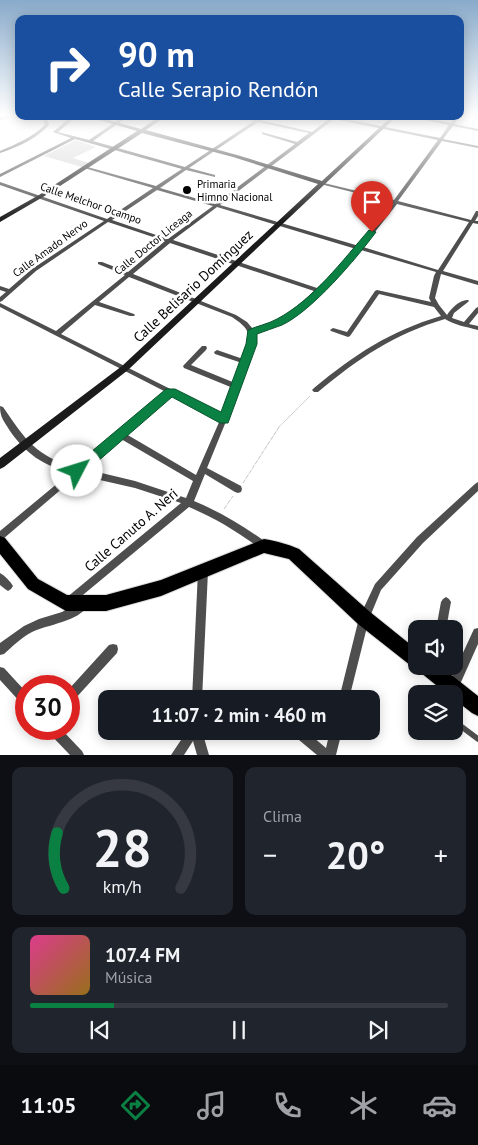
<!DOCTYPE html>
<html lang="es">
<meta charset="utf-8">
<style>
:root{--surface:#171b24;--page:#20242c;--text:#f1f3f6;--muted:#9ea1a6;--line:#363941;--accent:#0b8043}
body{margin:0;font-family:"PT Sans",sans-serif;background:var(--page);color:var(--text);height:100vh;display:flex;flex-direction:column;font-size:19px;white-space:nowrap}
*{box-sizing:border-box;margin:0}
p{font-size:16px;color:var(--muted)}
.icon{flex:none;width:28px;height:28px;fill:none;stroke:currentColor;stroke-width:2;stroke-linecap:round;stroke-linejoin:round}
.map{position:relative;height:755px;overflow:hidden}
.details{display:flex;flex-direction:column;gap:12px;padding:12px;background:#0d0f14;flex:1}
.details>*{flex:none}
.top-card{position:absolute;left:15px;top:15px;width:449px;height:105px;border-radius:10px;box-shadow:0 2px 12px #0003;background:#1a4fa0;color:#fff;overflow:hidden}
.tools{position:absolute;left:408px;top:620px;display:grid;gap:10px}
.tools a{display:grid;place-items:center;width:55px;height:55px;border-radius:10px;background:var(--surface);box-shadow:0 2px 12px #0003;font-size:25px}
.speed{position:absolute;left:15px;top:675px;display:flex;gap:10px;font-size:25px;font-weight:700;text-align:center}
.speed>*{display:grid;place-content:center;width:65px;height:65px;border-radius:50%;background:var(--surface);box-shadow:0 2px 12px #0003;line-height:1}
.speed .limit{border:8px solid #d22;background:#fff;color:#111}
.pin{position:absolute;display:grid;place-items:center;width:42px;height:42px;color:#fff;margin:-51px -21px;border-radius:50% 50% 50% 0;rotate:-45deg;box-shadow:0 0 5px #0007}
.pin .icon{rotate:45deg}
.me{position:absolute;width:55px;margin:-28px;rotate:50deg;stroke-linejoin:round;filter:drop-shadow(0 0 4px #0008)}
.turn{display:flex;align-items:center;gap:18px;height:105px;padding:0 20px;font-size:22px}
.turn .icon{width:65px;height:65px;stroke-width:2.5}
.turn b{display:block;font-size:35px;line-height:42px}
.big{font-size:38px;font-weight:700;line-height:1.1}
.details .widget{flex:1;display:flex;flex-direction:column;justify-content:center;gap:8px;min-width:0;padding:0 18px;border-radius:10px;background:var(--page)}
.details .dial{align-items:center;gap:0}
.dial svg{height:130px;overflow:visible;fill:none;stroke:var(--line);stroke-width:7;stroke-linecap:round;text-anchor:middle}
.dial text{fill:var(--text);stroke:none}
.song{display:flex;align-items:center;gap:15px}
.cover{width:60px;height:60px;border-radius:8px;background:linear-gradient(135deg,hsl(330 70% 55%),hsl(40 70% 35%))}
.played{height:5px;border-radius:2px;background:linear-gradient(90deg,var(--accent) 20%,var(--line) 20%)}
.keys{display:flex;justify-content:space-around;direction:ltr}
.heat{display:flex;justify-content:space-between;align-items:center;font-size:28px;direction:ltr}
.details .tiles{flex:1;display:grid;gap:12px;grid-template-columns:1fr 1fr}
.widget:last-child{grid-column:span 2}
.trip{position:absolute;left:98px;top:690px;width:282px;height:50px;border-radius:10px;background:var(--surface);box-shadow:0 2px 12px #0003;font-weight:700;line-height:50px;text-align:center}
.tabs{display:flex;height:80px;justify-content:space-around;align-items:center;background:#090b0e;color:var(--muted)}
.tabs .icon{width:35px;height:35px}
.tabs .active{color:var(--accent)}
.tabs b{font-size:22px;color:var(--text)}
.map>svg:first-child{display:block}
.green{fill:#d5d5d5}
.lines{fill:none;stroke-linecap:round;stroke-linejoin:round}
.primary-casing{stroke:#dbdbdb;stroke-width:2}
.path{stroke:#707070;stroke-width:1;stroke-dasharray:0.5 1;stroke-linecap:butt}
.lane{stroke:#4e4e4e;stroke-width:5.5}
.street{fill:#4e4e4e;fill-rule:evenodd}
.secondary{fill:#1b1b1b;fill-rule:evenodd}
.primary{fill:#000;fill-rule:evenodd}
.shaded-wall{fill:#858585}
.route{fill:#0b8043;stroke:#07532c}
.poi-dot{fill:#000;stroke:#fff;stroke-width:2}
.labels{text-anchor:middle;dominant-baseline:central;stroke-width:5;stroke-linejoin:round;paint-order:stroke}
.far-poi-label{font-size:11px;fill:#000;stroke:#fff;text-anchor:start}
.far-street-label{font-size:11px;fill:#000;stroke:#fff}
.street-label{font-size:14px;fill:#000;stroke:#fff}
</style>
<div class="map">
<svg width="478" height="755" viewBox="0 0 478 755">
<rect width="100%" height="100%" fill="#fff"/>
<!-- green -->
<polygon class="green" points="76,140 96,147 73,158 89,163 82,167 44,156"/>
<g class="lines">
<defs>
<path id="primary" d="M0,536L5,538L38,579L67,595H106L161,580L264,539C277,541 287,544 299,549L370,612L416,649V666H440L478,696V716L472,713L454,699V694H447L420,672L418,667L410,665L358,624L289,559L264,553L161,596L106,611H66L28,589L0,554Z"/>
</defs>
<!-- primary casing -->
<use href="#primary" class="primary-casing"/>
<!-- path -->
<g class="path">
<polyline points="243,483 279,427 310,396"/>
<polyline points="224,509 233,496"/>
</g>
<!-- lane -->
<polyline class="lane" points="462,727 478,739"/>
<!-- street -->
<g class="street">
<path d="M42,116H46L49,125C36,139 18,147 0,153V151C17,144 32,137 45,125Z"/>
<path d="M72,116H77L58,132L89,140L124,116H129L93,141L185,167L254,121L235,116H243L257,119L261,116H266L260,120L312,132L330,118L324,116H337L336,117L440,138L449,125L406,116H415L451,123L456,116H460L454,124L478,129V131L453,126L443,139L478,146V148L442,141L398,201L471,220L476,211H478V216L475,221H478V224L473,223L443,271L478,281V285L441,274L435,298L439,305L447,315C451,308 461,299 468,300L469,301L468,302L454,313L452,318L464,322L476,308L478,307V313L469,324L478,326V330C467,327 454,325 445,319C394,334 359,358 318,392H314L312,390L314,388C354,355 390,331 441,316L434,307L379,294L350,336L348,337L331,331L330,330L333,328L347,332L375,291L377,290L431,302L429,298L434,276L436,272L361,250L336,277L298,312L281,323L255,333V344L240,387L207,468L241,486L242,489L241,492L238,493L235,492L205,474L194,501C220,512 244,526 267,543L268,546L267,549L264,550L261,549C238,532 215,518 189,507L72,604L69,606L66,604L64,601L66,598L181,503L135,488L78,475L3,539L0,540V531L70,473C43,465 26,454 10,431C4,421 0,418 0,406L3,407C25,439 36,457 76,467L166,392L0,307V303L56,331L125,275L98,264V262H102L128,272L165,241L108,222L36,271L2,301L0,302V297L6,292L0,290V286L9,289L32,269L104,221L0,185V182L107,219L153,188L84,168V166L156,186L182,169L75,139L0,177V174L71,138L53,132ZM334,119L438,140L394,200L320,182V184L392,202L359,246L220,205ZM258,122L309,133L297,142L262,132V134L295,144L215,204L160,188L186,170L215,177V175L189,168ZM157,190L213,206L168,239L112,220ZM397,204L469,222L438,270L363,247ZM217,207L356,249L332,275L317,288L173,240ZM170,243L314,291L294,310L277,321L253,329L247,322L236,315L133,274ZM129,277L232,317C253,331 251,336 243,359L217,350L214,352L215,354L242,363L235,383L191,365L206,350L207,348L206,346H202L183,366L184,368L233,388L222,415L61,334L95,305L130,316H134L135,315L134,314L99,302ZM172,395L220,420L196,475L126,434ZM121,439L193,481L186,498L135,481L85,469Z"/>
<polygon points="478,482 478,491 423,543 381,590 369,619 349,699 339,699 359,618 375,584 417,537 475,484"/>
<polygon points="203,567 206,568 208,571 202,699 192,699 198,571 200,568"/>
<path d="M0,573C5,576 10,581 13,586L11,589L8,591L5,589L0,585Z"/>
<polygon points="446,597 449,599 451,602 446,629 436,629 441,602 443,599"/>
<path d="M82,601L85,603L87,606C80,621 46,625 32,632C21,638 13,646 4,654L0,655V643L24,626L39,619L62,612Z"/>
<polygon points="478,628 478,644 457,691 453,692 449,691 448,687 449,683 474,629"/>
<polygon points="113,644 117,645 118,649 117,653 73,701 69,702 69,689 109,645"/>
<polygon points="0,667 4,668 26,692 26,705 22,704 0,680"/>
<polygon points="261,690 265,691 269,699 257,699 256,695 257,691"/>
<polygon points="48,729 61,729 82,751 84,755 70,755 49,733"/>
<polygon points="187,731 202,731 209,755 197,755 193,741 184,755 171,755"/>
<polygon points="292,731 306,731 326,748 330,731 342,731 336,755 317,755 293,735"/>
</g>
<!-- secondary -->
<polygon class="secondary" points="85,116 94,116 141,129 160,116 166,116 146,130 237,155 322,181 392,116 397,116 128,370 4,467 0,469 0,458 122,366 318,184 233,157 142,133 43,197 0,222 0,217 39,195 137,131"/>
<!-- primary -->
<use href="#primary" class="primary"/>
</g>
<!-- shaded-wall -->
<polygon class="shaded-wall" points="0,116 14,116 0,121"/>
<!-- sky -->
<linearGradient id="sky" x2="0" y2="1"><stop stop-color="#89aaca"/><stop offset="0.52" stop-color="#fff"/><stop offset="1" stop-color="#fff" stop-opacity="0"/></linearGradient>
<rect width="478" height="222" fill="url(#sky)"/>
<!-- route -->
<path class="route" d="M369,230L376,232C356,259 312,311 282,325C274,328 265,331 257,334V344L228,423H220L172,397L82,475L77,477L73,475L71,471L73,467L166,389H175L221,412L246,344L248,330C257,326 268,324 277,319C313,300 343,260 369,230Z"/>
<!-- markers -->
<circle class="poi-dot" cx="187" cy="190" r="5"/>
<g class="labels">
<!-- far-poi labels -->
<g class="far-poi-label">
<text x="197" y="184">Primaria<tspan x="197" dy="13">Himno Nacional</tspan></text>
</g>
<!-- far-street labels -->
<g class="far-street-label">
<text transform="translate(91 203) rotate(19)">Calle Melchor Ocampo</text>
<text transform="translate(153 242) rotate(-39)">Calle Doctor Liceaga</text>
<text transform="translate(50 248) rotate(-36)">Calle Amado Nervo</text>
</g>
<!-- street labels -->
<g class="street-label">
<text transform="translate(193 286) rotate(-43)">Calle Belisario Domínguez</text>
<text transform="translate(131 530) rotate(-41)">Calle Canuto A. Neri</text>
</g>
</g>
</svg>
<div class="tools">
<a><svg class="icon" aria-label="sound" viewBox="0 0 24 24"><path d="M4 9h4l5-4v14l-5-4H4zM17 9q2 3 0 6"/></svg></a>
<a><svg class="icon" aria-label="layers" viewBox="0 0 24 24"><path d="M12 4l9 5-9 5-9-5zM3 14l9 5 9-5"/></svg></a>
</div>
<div class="speed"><div class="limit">30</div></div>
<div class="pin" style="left:372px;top:232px;background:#d93025"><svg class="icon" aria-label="arrive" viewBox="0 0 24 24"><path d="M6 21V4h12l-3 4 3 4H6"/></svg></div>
<svg class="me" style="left:77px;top:471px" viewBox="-20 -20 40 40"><circle r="19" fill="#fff"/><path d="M0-13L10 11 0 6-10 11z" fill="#0b8043"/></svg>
<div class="trip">11:07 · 2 min · 460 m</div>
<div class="top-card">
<div class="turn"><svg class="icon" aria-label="right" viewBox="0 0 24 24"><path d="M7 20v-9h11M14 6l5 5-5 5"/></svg><div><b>90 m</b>Calle Serapio Rendón</div></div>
</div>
</div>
<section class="details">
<div class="tiles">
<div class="widget dial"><svg viewBox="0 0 100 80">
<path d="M14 69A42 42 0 1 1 86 69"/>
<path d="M14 69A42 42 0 0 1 10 35" stroke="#0b8043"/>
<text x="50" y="56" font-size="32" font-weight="700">28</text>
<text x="50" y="72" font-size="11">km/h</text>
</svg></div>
<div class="widget"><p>Clima</p>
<div class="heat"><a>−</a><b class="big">20°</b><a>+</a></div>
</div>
<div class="widget">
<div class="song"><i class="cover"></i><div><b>107.4 FM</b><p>Música</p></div></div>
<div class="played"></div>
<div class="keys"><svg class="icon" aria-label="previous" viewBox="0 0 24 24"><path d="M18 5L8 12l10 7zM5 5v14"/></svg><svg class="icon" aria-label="pause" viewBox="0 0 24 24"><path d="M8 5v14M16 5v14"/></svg><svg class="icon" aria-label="next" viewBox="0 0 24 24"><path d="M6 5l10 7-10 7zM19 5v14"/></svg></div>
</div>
</div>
</section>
<nav class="tabs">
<b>11:05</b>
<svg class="icon active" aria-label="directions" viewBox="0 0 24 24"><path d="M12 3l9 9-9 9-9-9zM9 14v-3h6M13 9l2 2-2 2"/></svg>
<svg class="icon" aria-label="music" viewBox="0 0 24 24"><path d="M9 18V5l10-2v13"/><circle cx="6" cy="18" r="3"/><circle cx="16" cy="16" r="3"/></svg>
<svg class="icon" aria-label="phone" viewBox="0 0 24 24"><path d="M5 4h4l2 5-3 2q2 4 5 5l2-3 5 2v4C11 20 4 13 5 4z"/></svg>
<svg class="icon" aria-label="climate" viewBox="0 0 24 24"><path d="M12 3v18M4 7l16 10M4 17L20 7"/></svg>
<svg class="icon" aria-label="car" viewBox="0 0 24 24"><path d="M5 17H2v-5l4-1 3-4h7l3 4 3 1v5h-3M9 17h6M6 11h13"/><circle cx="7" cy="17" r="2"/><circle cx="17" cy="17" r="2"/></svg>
</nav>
